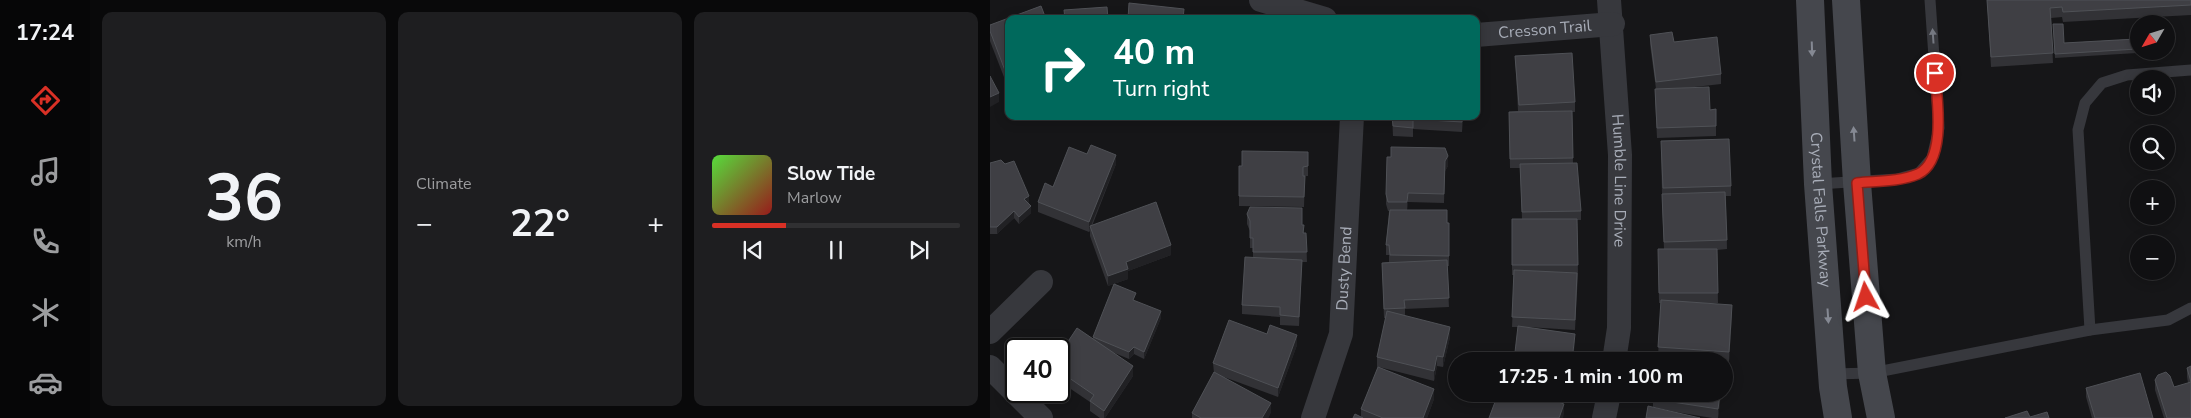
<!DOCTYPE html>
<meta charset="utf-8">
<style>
:root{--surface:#101012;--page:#1e1e20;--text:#f1f3f6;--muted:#9c9d9f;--line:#303032;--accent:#d93025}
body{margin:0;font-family:"Nunito Sans",sans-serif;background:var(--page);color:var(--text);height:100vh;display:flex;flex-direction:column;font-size:19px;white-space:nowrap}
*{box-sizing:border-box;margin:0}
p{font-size:16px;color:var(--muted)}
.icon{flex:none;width:28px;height:28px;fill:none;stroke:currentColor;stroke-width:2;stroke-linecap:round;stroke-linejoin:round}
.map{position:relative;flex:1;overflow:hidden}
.sheet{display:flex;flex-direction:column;gap:12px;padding:12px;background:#09090a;width:900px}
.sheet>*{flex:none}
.top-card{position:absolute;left:15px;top:15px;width:475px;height:105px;border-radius:10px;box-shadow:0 2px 12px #0003,0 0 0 1px var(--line);background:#00695c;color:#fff;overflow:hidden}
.needle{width:32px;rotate:231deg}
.fabs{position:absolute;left:1140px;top:15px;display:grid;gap:10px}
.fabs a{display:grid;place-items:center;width:45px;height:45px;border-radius:50%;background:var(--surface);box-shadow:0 2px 12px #0003,0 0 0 1px var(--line);font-size:25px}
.speed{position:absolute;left:15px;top:338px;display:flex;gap:10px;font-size:25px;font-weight:700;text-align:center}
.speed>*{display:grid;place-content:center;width:65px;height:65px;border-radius:50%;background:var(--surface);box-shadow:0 2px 12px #0003,0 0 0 1px var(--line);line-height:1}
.speed .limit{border:2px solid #111;border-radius:8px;background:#fff;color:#111}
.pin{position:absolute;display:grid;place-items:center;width:42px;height:42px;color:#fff;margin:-21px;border:2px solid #fff;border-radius:50%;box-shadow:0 1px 5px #0007}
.me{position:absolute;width:55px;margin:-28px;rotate:355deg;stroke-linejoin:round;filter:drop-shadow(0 0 4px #0008)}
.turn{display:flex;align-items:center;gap:18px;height:105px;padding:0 25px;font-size:22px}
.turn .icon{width:65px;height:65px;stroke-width:2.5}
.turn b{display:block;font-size:35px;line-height:42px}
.big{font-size:38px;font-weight:700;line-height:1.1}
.sheet .widget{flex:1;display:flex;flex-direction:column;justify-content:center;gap:8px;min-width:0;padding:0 18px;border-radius:10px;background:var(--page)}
.sheet .dial{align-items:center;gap:0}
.dial b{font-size:65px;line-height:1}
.song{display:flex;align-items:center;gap:15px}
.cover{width:60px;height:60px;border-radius:8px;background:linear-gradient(135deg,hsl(110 70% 55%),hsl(0 70% 35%))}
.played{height:5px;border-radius:2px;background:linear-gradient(90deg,var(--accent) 30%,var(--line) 30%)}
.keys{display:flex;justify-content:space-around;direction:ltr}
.heat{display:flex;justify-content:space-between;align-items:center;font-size:28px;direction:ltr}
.sheet .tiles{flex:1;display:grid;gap:12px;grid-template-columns:repeat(3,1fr)}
.trip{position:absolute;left:458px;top:352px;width:285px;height:50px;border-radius:25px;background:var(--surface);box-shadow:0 2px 12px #0003,0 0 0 1px var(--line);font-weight:700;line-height:50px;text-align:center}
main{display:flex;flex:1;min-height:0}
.menu{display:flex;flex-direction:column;width:90px;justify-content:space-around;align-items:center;background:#060607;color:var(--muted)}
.menu .icon{width:35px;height:35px}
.menu .active{color:var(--accent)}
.menu b{font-size:22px;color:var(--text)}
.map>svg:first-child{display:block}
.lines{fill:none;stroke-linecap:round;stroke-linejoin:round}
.lane{stroke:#37383d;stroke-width:11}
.street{stroke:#37383d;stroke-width:24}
.secondary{stroke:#45474d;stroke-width:28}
.wall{fill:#323236}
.shaded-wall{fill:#212124}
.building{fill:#3f3f44;stroke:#4f5156}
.oneway{fill:#757881}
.oneway2{fill:#858993}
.route-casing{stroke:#8d1f18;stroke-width:12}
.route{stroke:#d93025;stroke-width:9}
.labels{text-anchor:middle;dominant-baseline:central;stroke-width:5;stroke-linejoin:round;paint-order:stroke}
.street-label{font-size:16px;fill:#a8adb8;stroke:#111113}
</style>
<main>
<nav class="menu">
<b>17:24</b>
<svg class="icon active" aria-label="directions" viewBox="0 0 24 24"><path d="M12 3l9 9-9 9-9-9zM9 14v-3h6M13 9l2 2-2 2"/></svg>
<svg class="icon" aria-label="music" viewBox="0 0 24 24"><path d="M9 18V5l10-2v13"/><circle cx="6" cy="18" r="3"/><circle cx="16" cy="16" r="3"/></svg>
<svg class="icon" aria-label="phone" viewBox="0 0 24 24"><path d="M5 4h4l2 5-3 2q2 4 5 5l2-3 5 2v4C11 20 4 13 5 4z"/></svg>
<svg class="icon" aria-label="climate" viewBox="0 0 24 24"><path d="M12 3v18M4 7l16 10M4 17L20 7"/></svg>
<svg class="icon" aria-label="car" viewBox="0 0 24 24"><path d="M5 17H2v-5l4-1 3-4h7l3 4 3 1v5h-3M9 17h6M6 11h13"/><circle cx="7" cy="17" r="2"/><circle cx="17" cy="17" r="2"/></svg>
</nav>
<section class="sheet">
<div class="tiles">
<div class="widget dial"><b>36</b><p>km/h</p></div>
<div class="widget"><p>Climate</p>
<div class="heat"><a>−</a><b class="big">22°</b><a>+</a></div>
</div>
<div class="widget">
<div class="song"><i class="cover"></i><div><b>Slow Tide</b><p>Marlow</p></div></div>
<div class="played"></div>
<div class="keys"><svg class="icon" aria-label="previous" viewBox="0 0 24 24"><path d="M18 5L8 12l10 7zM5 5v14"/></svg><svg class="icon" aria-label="pause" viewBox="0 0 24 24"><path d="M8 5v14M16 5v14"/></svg><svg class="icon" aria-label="next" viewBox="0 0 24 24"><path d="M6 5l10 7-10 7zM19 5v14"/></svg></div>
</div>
</div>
</section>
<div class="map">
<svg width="1201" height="418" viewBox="0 0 1201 418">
<rect width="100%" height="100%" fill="#161618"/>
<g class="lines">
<!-- lane -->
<g class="lane">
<polyline points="828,184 907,179 929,173 942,158 949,128 940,0"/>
<polyline points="1100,330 1088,130 1095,103 1112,83 1137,75 1201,70"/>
<polyline points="842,374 882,373 1100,330 1178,320 1201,308"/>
</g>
<!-- street -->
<g class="street">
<polyline points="271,0 335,19"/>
<path id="s1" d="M619,0L630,155L629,328L624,361"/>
<path id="s2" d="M486,35L623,24"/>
<polyline points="0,332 51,282"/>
<polyline points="0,367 51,418"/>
<path id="s3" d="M323,418L351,334L362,116"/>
<polyline points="614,418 619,394"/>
</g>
<!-- secondary -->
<g class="secondary">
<path id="s4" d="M820,0L828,184L843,387L848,418"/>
<polyline points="856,0 867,183 882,373 891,418"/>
</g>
</g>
<!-- wall -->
<g class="wall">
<polygon points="997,0 1201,0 1201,15 1073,22 1072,17 1061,18 1063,63 1001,67"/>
<polygon points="19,19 19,90 0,41 0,25"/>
<polygon points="1063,24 1074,43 1146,39 1147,53 1065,58"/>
<polygon points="660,35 684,42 731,74 731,84 696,88 720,110 726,109 726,136 667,138 665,99 665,89 666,89 660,44"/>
<polygon points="525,56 585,102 585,112 582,112 583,163 591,211 591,220 587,220 588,274 585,330 537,327 585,343 528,327 522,327 524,275 522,275 522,219 532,219 530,168 520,168 519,112 528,111"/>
<polygon points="280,116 309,116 308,120 298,117 297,121"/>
<polygon points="402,116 473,116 472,132 423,129 423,137 403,136"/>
<polygon points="671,150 741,186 741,196 736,196 737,249 727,250 728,303 715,303 742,315 739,362 668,356 671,303 669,303 668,249 674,249 672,204 672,194"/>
<polygon points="318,152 318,176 315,176 314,207 249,206 249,166 252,166"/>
<polygon points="97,154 126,164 102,226 181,255 138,271 138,279 118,286 100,236 100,231 99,232 48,212 48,202"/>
<polygon points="397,157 458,166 455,171 454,203 418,202 417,210 459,223 459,266 457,266 459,307 415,309 415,316 460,337 453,367 447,366 444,381 389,367 444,399 437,418 363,418 371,417 371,409 388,367 387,367 387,357 396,318 394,318 392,263 399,262 399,255 396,255 396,245 399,211 398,211 396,204"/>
<polygon points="0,163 39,203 41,213 29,224 24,218 7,234 0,234"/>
<polygon points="257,214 312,225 314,233 316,233 317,262 312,262 309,326 290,325 290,317 252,314 252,305 263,257 263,248 260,248 260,231 257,224"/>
<polygon points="146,301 171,318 154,359 144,354 139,359 122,352 143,376 115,418 110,418 100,411 100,402 69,381 69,355 103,339 103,337"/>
<polygon points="307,345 288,397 234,377 281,412 278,418 202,418 202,413 224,373 223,363"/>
<polygon points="1201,366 1201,418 1174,418 1165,390 1165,380 1184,387 1198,383 1197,377 1197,368"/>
<polygon points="1096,388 1163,418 1102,418 1096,397"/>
<polygon points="554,394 579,394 578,400 554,397 574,414 554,397"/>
<polygon points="731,394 728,418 722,418 686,412 663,407 663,399"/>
</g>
<!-- shaded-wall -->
<g class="shaded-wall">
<polygon points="9,93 9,102 0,107 0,97"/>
<polygon points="126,155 126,164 100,228 100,226 99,232 99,222"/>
<polygon points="458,156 458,166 455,171 454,203 455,161"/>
<polygon points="418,193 418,202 417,212 417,202"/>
<polygon points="39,196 39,203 34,205 34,199"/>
<polygon points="41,206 41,213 29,224 29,217"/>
<polygon points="24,211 24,218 7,234 7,227"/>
<polygon points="181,245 181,255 138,271 138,279 118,286 118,276 136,262"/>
<polygon points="312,260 312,270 309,326 309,317"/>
<polygon points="742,305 742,315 739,362 739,352"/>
<polygon points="171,311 171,318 154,359 154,352"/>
<polygon points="460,327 460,337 453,367 453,357"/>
<polygon points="585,334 585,343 583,361 582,361"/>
<polygon points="307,335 307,345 288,397 288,388"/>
<polygon points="144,347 144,354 139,359 139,352"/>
<polygon points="447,356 447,366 444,381 444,371"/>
<polygon points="143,366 143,376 115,418 114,418 114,411"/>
<polygon points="444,389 444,399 437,418 433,418"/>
<polygon points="730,394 731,394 728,418 728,409"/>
<polygon points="281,403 281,412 278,418 272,418"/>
<polygon points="574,404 574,414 573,418 569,418"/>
</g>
<!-- building -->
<g class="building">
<polygon points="997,0 1201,0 1201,5 1073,12 1072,7 1060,8 1063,53 1001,57"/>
<polygon points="139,3 194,9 193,19 138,19"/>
<polygon points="51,6 56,19 19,19 19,81 0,31 0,25"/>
<polygon points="117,7 118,19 75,19 74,10"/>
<polygon points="1063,24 1073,24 1074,43 1146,39 1147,49 1065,54"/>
<polygon points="682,32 684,42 727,37 731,74 666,82 660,35"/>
<polygon points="582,53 585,102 529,105 525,56"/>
<polygon points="0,76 9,93 0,97"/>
<polygon points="719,87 720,110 726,109 726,126 667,128 665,89"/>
<polygon points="582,111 583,158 520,159 519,112"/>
<polygon points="402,116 472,116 472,122 423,119 423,128 403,126"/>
<polygon points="739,139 741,186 673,188 671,141"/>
<polygon points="101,145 126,155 99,222 48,202 55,183 63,187 79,147 97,154"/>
<polygon points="401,147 455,148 458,156 455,161 454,194 418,193 417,202 398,202 396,194 397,157 401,157"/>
<polygon points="252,151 318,152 318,166 313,167 313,176 315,176 314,197 249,196 249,166 252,166"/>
<polygon points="11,160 15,164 24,161 39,196 34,199 41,206 29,217 24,211 7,227 0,227 0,163"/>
<polygon points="587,163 591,211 532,212 530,164"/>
<polygon points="735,192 737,240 674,242 672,194"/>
<polygon points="166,202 181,245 136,262 138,269 118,276 100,226"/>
<polygon points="260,207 312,208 312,225 314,225 313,233 316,233 317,252 263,252 263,238 260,238 260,221 257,214"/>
<polygon points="400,210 457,210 457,223 459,223 459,256 400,255 399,245 396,245"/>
<polygon points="522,219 587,219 588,265 522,265"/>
<polygon points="668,249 727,249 728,293 669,293"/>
<polygon points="255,257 312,260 309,317 290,315 290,307 252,305"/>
<polygon points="457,260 459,298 414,300 415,308 394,309 392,263"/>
<polygon points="524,270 587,273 585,320 522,317"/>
<polygon points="124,284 146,293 143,300 171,311 154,352 144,347 139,352 103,337"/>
<polygon points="671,300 742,305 739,352 668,347"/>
<polygon points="397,311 460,327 453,357 447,356 444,371 387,357"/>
<polygon points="239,320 277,334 280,325 307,335 288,388 223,363"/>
<polygon points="528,326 585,334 582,361 524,361"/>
<polygon points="87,328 143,366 114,411 100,401 104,395 69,371 69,355"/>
<polygon points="670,353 723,361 668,361"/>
<polygon points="1201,366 1201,418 1177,418 1165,380 1168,375 1176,372 1180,376 1184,387 1201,382 1197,368"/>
<polygon points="388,367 444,389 433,418 393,418 371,409"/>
<polygon points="224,372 281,403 272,418 211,418 202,413"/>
<polygon points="1150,373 1163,418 1105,418 1096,388"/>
<polygon points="508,394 545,394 574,404 569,418 499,418"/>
<polygon points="664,394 730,394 728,409 663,399"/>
<polygon points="658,406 710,418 656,418"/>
<polygon points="1037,411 1040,417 1057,412 1059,418 1015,418"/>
<polygon points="365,414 373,418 363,418"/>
</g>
<!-- one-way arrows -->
<defs><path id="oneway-solid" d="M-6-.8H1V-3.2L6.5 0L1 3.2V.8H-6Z" transform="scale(1.25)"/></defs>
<use class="oneway" href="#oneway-solid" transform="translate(943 36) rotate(-94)"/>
<g class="oneway2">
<use href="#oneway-solid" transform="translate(822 49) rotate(88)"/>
<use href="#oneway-solid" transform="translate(864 134) rotate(-94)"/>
<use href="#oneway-solid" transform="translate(838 316) rotate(86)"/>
</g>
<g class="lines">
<defs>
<path id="route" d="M876,297L867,183C886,181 909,182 928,174C957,160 947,99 945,73"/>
</defs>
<!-- route casing -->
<use href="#route" class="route-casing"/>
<!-- route -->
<use href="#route" class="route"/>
</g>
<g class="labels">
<!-- street labels -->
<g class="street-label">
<text stroke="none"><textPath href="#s2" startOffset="69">Cresson Trail</textPath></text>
<text stroke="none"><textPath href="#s1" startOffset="181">Humble Line Drive</textPath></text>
<text stroke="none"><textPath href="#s4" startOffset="210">Crystal Falls Parkway</textPath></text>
<text stroke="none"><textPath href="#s3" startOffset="154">Dusty Bend</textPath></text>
</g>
</g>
</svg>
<div class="fabs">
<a><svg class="needle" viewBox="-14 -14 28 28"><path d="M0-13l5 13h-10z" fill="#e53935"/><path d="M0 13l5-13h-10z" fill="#9c9d9f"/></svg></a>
<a><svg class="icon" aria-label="sound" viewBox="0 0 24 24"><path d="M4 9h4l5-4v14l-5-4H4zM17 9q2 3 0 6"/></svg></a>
<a><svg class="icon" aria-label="search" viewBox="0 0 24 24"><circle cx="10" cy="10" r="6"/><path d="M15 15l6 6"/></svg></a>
<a>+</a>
<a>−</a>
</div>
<div class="speed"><div class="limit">40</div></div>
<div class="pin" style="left:945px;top:73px;background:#d93025"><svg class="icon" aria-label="arrive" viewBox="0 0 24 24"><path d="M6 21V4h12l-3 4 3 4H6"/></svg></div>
<svg class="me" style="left:876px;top:297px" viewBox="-20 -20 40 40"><path d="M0-17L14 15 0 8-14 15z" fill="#d93025" stroke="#fff" stroke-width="4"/></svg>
<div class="trip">17:25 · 1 min · 100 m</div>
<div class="top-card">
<div class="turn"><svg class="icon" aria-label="right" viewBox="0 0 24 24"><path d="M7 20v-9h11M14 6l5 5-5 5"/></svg><div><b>40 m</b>Turn right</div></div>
</div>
</div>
</main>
